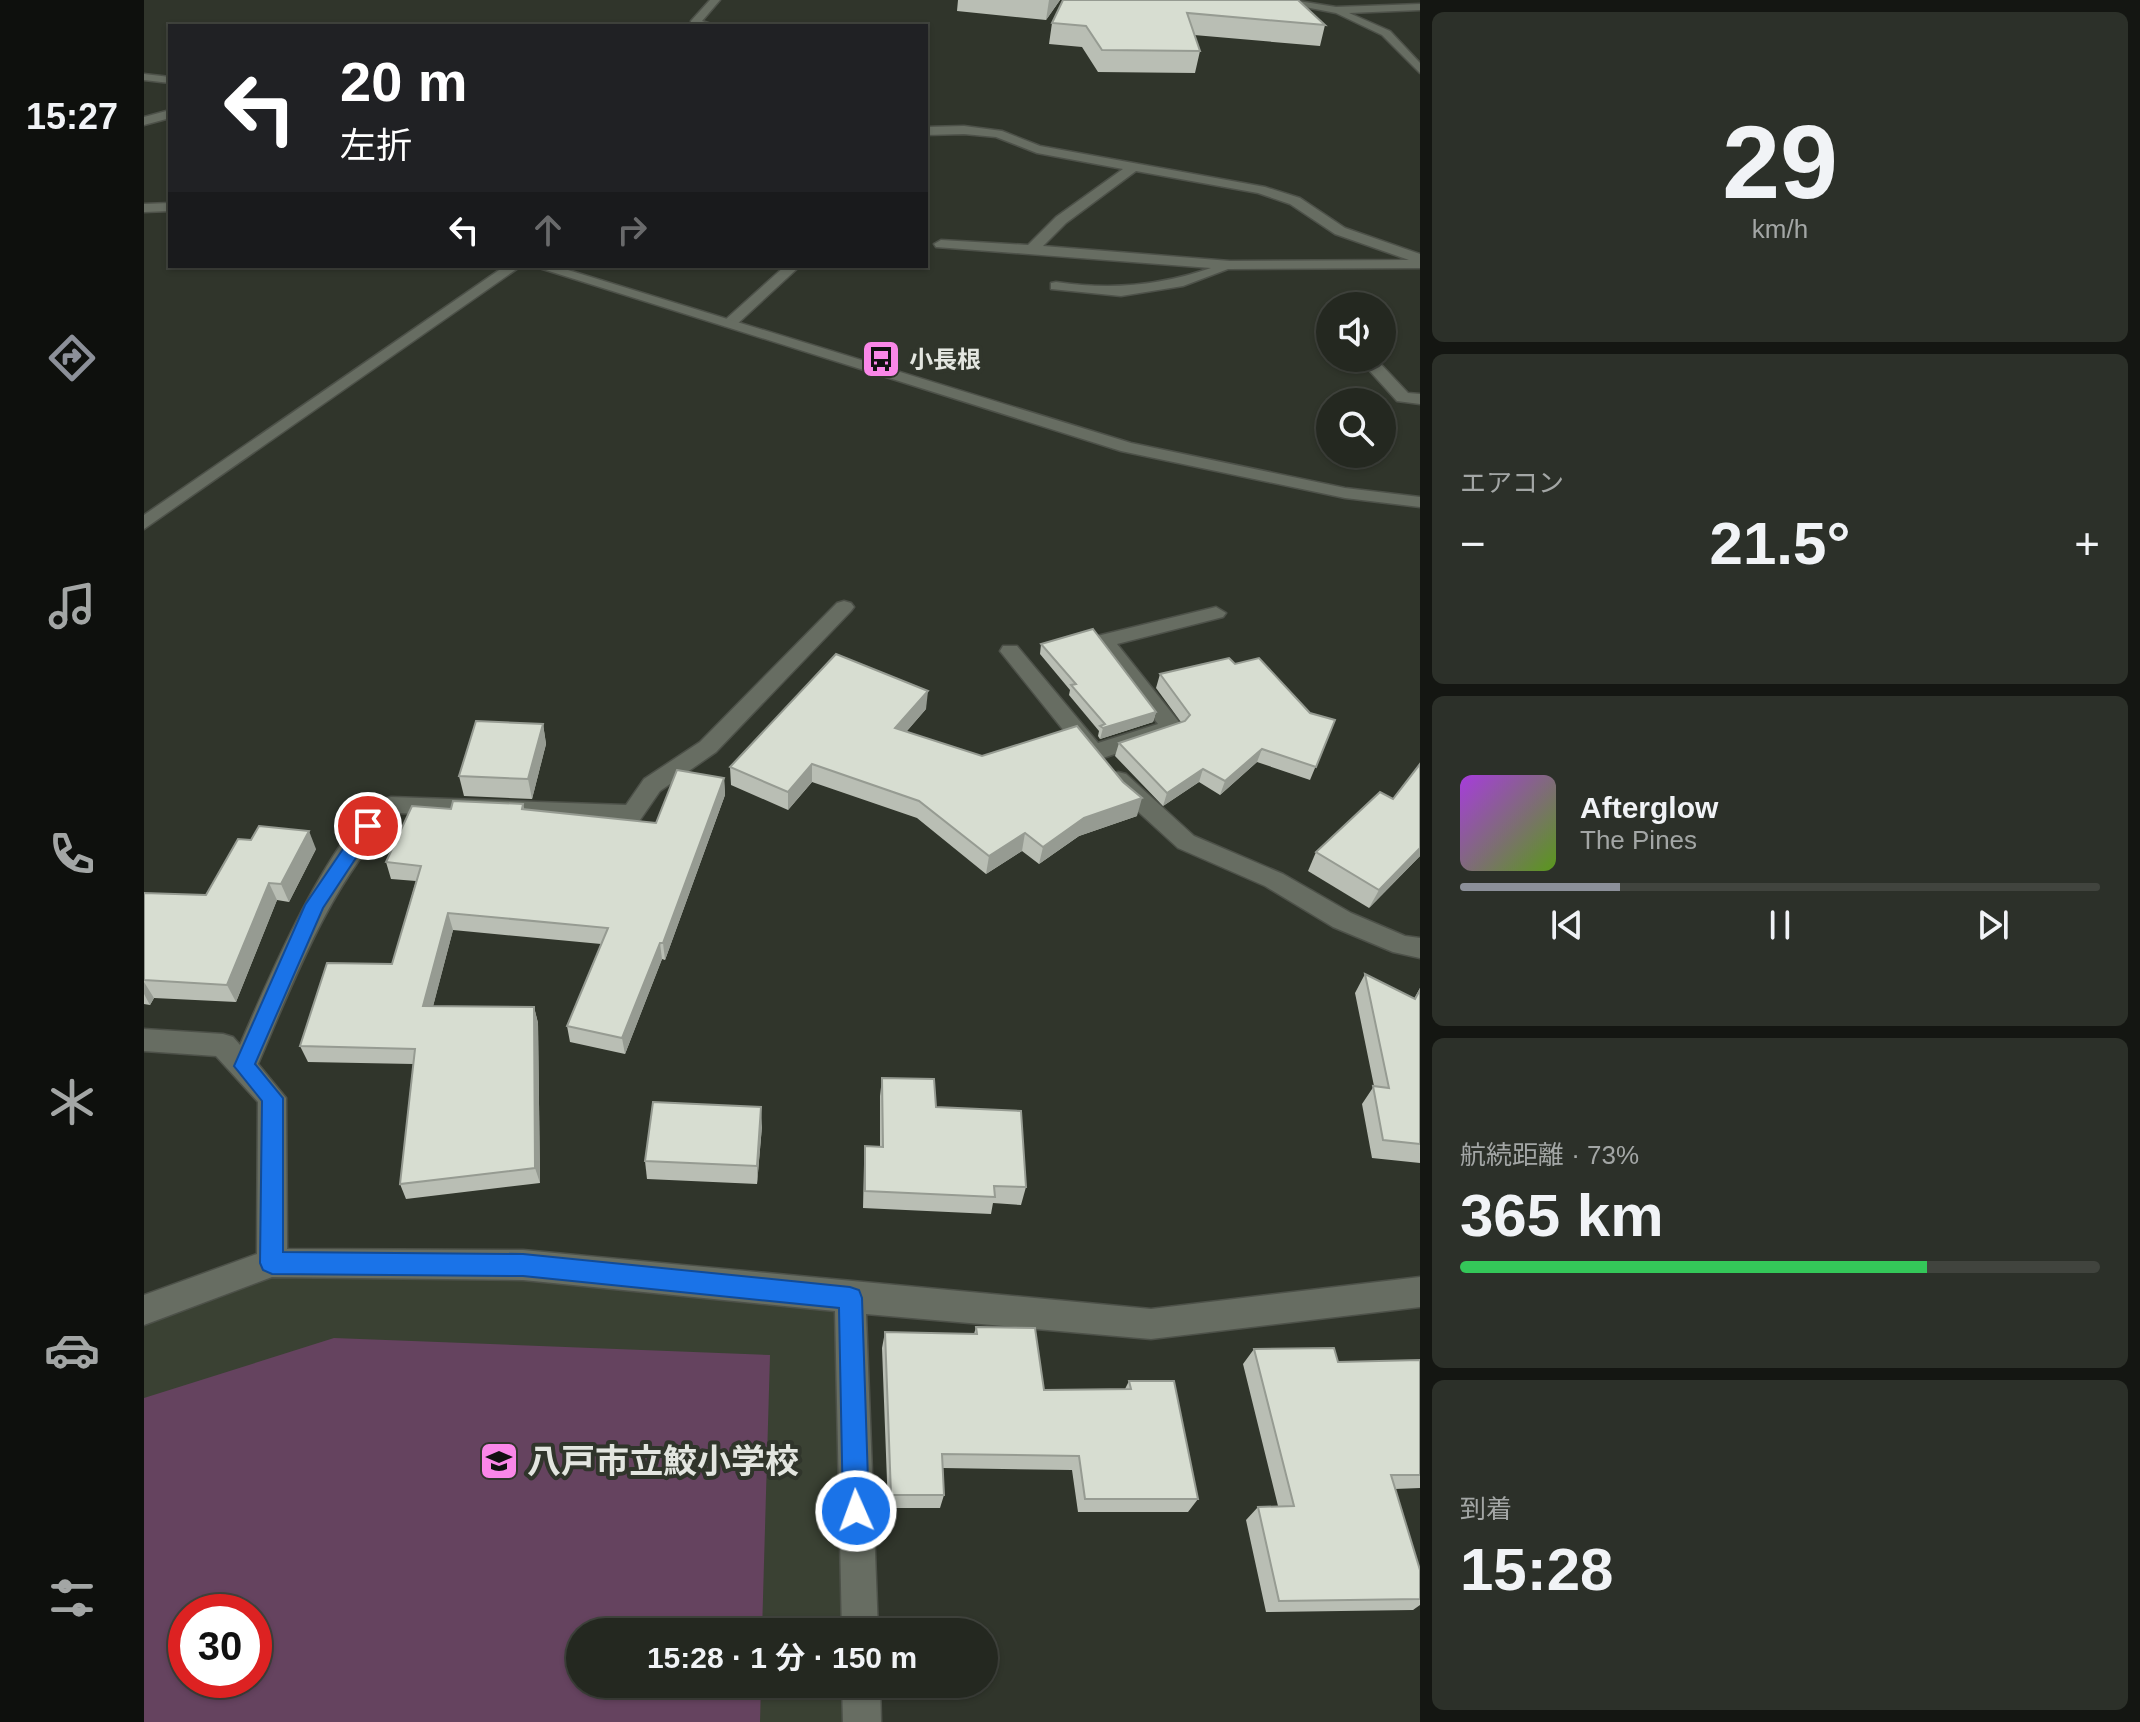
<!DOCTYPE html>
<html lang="ja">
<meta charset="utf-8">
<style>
:root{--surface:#242820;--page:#2c3029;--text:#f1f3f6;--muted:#a3a6a5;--line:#41443e;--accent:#8c9099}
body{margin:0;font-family:Helvetica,"Noto Sans JP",sans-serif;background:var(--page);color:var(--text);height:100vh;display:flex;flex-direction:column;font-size:30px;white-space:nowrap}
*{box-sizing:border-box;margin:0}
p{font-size:26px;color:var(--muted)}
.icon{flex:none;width:44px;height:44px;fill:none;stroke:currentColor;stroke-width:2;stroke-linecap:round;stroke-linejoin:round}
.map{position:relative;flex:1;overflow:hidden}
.side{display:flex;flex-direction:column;gap:12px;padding:12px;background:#141612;width:720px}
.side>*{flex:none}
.top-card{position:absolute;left:24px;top:24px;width:760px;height:244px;border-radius:0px;box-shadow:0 2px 6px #0004,0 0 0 2px var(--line);background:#202124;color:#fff;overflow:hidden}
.buttons{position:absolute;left:1172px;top:292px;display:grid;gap:16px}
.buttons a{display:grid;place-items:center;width:80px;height:80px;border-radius:50%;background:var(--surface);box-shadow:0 2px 6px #0004,0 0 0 2px var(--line);font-size:40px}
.speed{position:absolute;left:24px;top:1594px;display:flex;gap:16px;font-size:40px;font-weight:700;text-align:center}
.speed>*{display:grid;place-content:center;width:104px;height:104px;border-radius:50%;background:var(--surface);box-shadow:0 2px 6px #0004,0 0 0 2px var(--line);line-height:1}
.speed .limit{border:12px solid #d22;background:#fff;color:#111}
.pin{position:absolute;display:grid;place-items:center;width:68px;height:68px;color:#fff;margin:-34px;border:4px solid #fff;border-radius:50%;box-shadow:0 2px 8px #0007}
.me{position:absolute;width:88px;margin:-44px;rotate:358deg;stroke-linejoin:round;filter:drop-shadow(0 0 6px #0008)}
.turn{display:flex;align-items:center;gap:28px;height:168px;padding:0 40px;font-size:36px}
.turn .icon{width:104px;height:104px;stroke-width:2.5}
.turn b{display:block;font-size:56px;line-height:68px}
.lanes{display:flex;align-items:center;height:76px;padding:0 40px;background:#0003;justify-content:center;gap:40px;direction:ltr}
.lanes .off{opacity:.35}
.big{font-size:60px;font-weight:700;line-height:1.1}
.side .tile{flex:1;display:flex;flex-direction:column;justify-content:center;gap:12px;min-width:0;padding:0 28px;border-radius:12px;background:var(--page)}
.side .dial{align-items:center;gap:0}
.dial b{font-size:104px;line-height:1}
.song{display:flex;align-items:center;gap:24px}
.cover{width:96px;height:96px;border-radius:12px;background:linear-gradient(135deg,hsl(280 70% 55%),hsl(90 70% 35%))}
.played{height:8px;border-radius:4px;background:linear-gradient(90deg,var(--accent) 25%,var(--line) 25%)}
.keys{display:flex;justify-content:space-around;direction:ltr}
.heat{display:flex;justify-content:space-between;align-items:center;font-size:44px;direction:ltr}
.charge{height:12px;border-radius:6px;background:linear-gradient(90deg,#34c759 73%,var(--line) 0)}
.trip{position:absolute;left:422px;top:1618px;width:432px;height:80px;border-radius:40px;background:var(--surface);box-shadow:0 2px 6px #0004,0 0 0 2px var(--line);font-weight:700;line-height:80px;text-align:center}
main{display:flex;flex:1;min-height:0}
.tab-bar{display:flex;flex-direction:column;width:144px;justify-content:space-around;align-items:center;background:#0e100d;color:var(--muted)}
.tab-bar .icon{width:56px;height:56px}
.tab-bar .active{color:var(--accent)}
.tab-bar b{font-size:36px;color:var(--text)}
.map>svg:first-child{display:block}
.built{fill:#3a4133;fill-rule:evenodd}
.green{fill:#65435f;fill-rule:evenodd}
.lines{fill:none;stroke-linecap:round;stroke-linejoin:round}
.minor-casing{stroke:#4d5149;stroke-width:3}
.tertiary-casing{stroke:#4d5149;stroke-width:3}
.minor{fill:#676d62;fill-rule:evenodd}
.tertiary{fill:#676d62;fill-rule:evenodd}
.wall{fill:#b9beb4}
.shaded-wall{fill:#969b92}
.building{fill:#d7ddd1;stroke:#969b92;stroke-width:2}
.route{fill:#1a73e8;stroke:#114b97;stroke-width:2}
.labels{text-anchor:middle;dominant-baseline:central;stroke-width:8;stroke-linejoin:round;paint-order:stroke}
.far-poi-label{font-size:24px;font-weight:bold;fill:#e3e6e0;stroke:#30352b;text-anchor:start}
.near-poi-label{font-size:34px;font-weight:bold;fill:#e3e6e0;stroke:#30352b;text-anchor:start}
</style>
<main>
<nav class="tab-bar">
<b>15:27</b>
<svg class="icon active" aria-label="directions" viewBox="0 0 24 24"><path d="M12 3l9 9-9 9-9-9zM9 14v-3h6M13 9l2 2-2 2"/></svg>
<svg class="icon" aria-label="music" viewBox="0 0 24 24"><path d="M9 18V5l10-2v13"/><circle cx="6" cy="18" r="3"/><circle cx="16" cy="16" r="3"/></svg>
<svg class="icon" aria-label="phone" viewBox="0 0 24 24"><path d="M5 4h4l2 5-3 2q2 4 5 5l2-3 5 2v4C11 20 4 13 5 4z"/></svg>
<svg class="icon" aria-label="climate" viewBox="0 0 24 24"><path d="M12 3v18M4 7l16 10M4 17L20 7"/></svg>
<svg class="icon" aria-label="car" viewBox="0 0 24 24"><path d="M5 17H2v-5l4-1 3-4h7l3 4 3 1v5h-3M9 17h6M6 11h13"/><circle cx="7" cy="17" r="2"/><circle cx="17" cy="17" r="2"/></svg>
<svg class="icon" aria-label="filters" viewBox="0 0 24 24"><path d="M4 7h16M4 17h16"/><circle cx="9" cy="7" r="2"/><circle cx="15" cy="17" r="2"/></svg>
</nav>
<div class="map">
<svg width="1276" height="1722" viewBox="0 0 1276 1722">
<rect width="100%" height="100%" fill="#30352b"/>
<!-- built -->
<path class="built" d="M128,1263L706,1298L716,1632H436V1684H717L718,1722H0V1310ZM42,1612H110V1680H42Z"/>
<!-- green -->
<path class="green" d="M190,1338L626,1355L618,1632H436V1684H617L616,1722H0V1398ZM42,1612H110V1680H42Z"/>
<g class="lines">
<defs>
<g id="minor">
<polygon points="566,0 576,0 558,21 573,26 547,25 547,21"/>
<polygon points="1125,0 1148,0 1192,7 1276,4 1276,10 1205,13 1246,31 1276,63 1276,73 1238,35 1192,13"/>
<polygon points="0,74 26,77 26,83 0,80"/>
<polygon points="26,110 26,118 0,125 0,117"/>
<path d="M820,126L858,131L896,146L1121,187L1156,198L1201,228L1276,254V268L1084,269L1039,286L977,296L907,289V283L912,282C967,290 1014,286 1067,268L792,247L790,244L797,240L884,245L912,217L979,169L893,153L852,137L820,134L782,135V127ZM992,171L1114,193L1146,204L1191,234L1265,260L1086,261L899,246L922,223Z"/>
<polygon points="361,266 377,266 0,529 0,515"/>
<polygon points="641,266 656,266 591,326 581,326 581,320"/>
<polygon points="1214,358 1231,358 1264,393 1276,394 1276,404 1253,401"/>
<path d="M700,601L707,603L710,607L707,611L572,752L516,791L496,820L488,822L253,813C185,886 152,975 114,1064L142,1098L143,1249L379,1250L1007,1309L1276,1277V1307L1007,1339L722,1314L734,1632H698L691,1311L379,1280L128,1277L0,1325V1295L113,1254L114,1102L72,1056L0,1051V1029L79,1034L89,1037L96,1045C119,992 193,813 247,797L482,805L500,779L556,742L693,603Z"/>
<polygon points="1072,607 1082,613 1079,617 973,644 1039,727 1036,732 950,761 941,757 856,651 859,646 873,646 954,743 1014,724 953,646 950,641 953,636"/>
<polygon points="974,772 982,774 1050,836 1139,874 1207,913 1261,936 1276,938 1276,958 1249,952 1189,927 1121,886 1034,848 966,786 963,780 966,774"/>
<polygon points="698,1684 736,1684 737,1722 699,1722"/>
</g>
<g id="tertiary">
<polygon points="26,203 26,211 0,212 0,204"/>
<polygon points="389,266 411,266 987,443 1201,488 1276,497 1276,507 1201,498 977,451"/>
</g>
</defs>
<!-- minor casing -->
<use href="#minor" class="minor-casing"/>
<!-- tertiary casing -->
<use href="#tertiary" class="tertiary-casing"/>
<!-- minor -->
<use href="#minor" class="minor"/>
<!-- tertiary -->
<use href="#tertiary" class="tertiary"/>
</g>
<!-- wall -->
<g class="wall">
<polygon points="814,0 916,0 902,20 813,11"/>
<polygon points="919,0 1181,25 1176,46 1050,35 1056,51 1051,73 954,72 938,47 905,44 908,23"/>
<polygon points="897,644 1012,712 1009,722 956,739 954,736 955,731 925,695 926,690 896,654"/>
<polygon points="1091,664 1166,713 1191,720 1166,780 1113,762 1076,795 1055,782 1019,806 971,756 975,743 1037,722 1012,688 1016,674"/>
<polygon points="782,709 762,732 993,816 935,836 895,864 878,851 842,874 773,818 668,782 644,810 587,785 586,767"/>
<polygon points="399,724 402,744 388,799 320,796 315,776"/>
<polygon points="580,778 581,795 521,960 518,959 481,1054 426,1042 423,1026 457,944 309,930 289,1006 390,1007 394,1023 396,1183 262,1199 256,1184 269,1064 164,1062 156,1046 248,964 272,881 247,879 242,862 379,804 380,810 512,823"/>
<polygon points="172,849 145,902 133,900 92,1002 10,998 6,1005 0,1004 0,893 62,895"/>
<polygon points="1172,852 1276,856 1225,908 1164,871"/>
<polygon points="1221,974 1270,999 1276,988 1276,1163 1228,1158 1218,1104 1230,1086 1211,993"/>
<polygon points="738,1078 792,1107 882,1187 877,1205 849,1203 847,1214 719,1208 720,1164 721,1146 736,1147 736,1096"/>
<polygon points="618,1126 613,1184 503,1179 501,1161"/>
<polygon points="832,1327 900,1390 981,1389 985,1381 1054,1499 1044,1512 934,1512 928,1470 799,1468 800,1495 796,1508 744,1508 738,1348 741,1332 830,1334"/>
<polygon points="1110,1349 1194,1362 1276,1360 1276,1488 1251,1489 1276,1570 1276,1605 1269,1610 1122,1612 1102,1520 1114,1507 1134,1506 1099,1364"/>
</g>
<!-- shaded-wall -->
<g class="shaded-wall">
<polygon points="905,0 916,0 902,20"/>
<polygon points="784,691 782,709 750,746 751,728"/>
<polygon points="1012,712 1009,722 956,739 959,728"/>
<polygon points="399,724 402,744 388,799 384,779"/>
<polygon points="1118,749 1113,762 1076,795 1081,781"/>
<polygon points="668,764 668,782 644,810 644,792"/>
<polygon points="1059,769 1055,782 1019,806 1023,793"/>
<polygon points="580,778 581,795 521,960 519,943"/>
<polygon points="998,798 993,816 935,836 895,864 899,847 940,818"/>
<polygon points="165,831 172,849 145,902 137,884"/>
<polygon points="881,833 878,851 842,874 845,856"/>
<polygon points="1276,848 1276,856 1225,908 1235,890"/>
<polygon points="125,883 133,900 92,1002 83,985"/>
<polygon points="304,913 309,930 285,1022 279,1006"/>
<polygon points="516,943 518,959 481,1054 478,1038"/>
<polygon points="0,982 10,998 6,1005 0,994"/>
<polygon points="390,1007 394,1023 396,1183 391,1168"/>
<polygon points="617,1107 618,1126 613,1184 613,1166"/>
</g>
<!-- building -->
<g class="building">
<polygon points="919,0 1154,0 1181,25 1043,13 1056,51 958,50 942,26 908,23"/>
<polygon points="949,629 1012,712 959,728 956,726 961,724 927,685 932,684 897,644"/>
<polygon points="692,654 784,691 751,728 838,756 933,726 979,782 998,798 940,818 899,847 881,833 845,856 775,801 668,764 644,792 586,767"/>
<polygon points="1085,658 1091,664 1115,658 1166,713 1191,720 1172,767 1118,749 1081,781 1059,769 1023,793 975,743 1041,721 1046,715 1016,674"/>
<polygon points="332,721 399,724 384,779 315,776"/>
<polygon points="1276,764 1276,848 1235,890 1172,852 1236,792 1249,799"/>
<polygon points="533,770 580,778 519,943 516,943 478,1038 423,1026 464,928 304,913 279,1006 390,1007 391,1168 256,1184 271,1049 156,1046 183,963 248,964 277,866 242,862 268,806 307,809 309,801 379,804 378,809 512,823"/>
<polygon points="115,826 165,831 137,884 125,883 83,985 0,980 0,893 62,895 94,839 107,840"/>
<polygon points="1221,974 1271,999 1276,990 1276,1144 1239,1140 1229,1086 1245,1088"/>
<polygon points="738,1078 790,1079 792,1107 877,1111 882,1187 850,1186 851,1197 721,1191 721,1146 739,1147"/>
<polygon points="509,1102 617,1107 613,1166 501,1161"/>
<polygon points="832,1327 891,1328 900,1390 987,1389 985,1381 1030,1381 1054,1499 941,1499 935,1456 798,1454 800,1495 747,1495 741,1332 833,1334"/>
<polygon points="1190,1348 1194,1362 1276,1360 1276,1475 1247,1475 1276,1570 1276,1599 1135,1601 1114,1507 1150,1506 1110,1349"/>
</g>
<!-- route -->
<polygon class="route" points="224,819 233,826 179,908 111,1064 139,1098 139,1252 379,1254 706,1287 715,1290 718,1298 725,1511 721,1520 712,1524 703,1520 699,1511 695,1308 379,1276 128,1274 119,1270 116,1263 118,1101 90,1066 161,905 218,821"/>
<!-- icons -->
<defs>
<symbol id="bus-square" viewBox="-11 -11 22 22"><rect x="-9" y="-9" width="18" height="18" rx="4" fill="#fa87e8" stroke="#30352b"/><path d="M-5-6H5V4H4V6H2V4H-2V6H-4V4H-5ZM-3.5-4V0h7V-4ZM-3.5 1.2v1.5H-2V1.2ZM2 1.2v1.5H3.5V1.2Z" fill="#111"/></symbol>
<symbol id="school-square" viewBox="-11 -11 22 22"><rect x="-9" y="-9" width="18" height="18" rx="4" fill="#fa87e8" stroke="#30352b"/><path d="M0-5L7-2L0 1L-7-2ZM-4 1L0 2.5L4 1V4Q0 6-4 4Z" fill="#111"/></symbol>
</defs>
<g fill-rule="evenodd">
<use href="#bus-square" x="715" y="337" width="44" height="44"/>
<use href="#school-square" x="333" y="1439" width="44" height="44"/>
</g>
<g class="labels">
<!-- far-poi labels -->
<g class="far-poi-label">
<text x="765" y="359">小長根</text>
</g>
<!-- near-poi labels -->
<g class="near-poi-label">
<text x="383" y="1461">八戸市立鮫小学校</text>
</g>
</g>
</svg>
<div class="buttons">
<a><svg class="icon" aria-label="sound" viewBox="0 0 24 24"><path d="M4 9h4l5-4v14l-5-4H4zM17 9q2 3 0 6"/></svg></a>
<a><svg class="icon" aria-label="search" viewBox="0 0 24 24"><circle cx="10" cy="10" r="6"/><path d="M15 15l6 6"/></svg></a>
</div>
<div class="speed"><div class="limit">30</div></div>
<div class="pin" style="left:224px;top:826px;background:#d93025"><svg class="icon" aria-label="arrive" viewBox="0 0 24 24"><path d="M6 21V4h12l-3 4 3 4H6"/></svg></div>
<svg class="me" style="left:712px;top:1511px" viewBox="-20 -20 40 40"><circle r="17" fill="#1a73e8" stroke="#fff" stroke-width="3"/><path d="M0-11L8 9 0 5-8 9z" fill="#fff"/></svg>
<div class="trip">15:28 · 1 分 · 150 m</div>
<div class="top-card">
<div class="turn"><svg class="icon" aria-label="left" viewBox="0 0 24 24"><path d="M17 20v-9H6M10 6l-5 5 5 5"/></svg><div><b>20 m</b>左折</div></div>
<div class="lanes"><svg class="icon" aria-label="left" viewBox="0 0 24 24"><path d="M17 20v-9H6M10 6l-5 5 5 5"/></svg><svg class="icon off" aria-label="ahead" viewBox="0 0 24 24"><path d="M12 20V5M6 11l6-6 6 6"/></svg><svg class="icon off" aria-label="right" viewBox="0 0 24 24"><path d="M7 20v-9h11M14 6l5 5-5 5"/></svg></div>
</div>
</div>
<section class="side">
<div class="tile dial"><b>29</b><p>km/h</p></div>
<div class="tile"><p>エアコン</p>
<div class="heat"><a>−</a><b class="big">21.5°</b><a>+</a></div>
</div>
<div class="tile">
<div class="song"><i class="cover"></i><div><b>Afterglow</b><p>The Pines</p></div></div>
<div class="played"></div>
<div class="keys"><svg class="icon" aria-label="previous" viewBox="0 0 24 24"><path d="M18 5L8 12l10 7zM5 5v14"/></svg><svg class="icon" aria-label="pause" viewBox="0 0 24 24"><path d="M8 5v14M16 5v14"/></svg><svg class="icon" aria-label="next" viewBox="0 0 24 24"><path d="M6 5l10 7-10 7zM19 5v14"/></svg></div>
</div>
<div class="tile"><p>航続距離 · 73%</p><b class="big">365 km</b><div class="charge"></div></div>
<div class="tile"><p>到着</p><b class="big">15:28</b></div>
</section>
</main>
